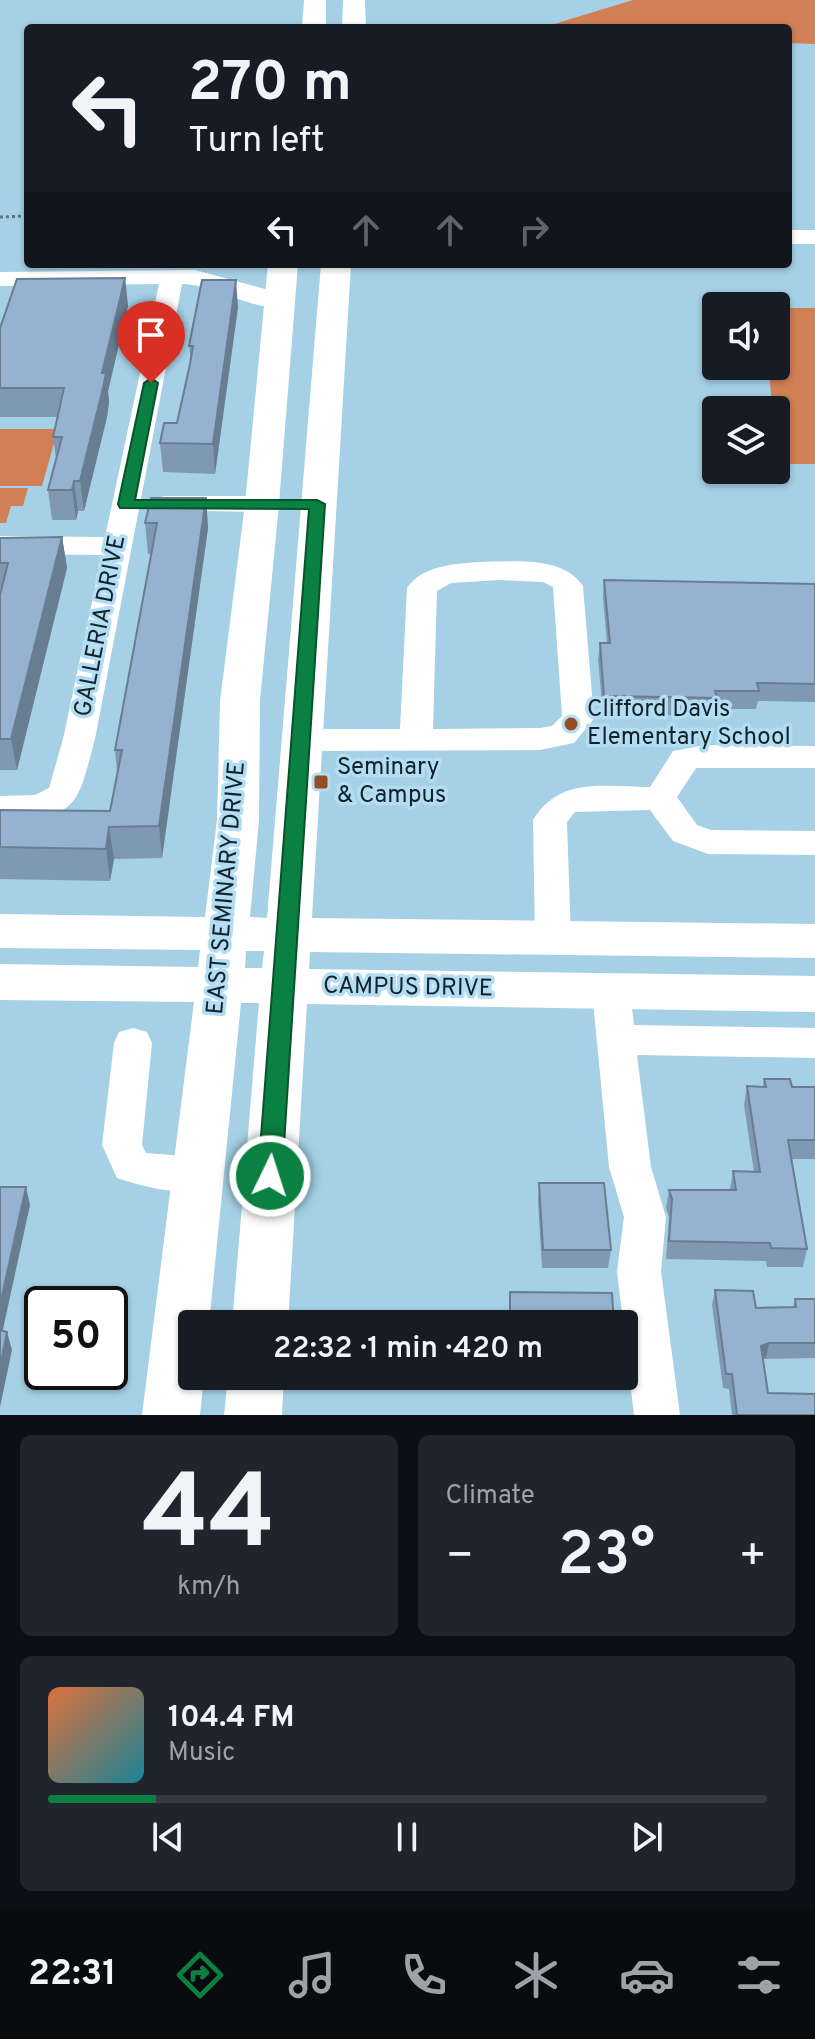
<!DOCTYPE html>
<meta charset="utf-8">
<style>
:root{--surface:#171b24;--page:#20242c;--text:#f1f3f6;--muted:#9ea1a6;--line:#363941;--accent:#0b8043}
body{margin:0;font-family:Overpass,sans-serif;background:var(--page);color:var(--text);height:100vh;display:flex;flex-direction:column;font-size:30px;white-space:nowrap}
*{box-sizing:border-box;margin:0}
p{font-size:26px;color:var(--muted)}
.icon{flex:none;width:44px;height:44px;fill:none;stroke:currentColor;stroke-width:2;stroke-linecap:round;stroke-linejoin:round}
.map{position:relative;height:1415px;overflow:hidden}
.side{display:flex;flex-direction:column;gap:20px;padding:20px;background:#0d0f14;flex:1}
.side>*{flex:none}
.guide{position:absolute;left:24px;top:24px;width:768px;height:244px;border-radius:8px;box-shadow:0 2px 6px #0004;background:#171b24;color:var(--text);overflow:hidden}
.tools{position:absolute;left:702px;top:292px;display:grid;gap:16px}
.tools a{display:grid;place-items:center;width:88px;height:88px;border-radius:8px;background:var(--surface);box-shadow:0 2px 6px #0004;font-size:40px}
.speed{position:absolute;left:24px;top:1286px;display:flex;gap:16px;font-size:40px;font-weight:700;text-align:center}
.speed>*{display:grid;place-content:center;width:104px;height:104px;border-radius:50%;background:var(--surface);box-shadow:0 2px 6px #0004;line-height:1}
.speed .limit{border:4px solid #111;border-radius:12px;background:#fff;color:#111}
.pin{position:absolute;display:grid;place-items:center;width:68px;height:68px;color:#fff;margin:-82px -34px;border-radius:50% 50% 50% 0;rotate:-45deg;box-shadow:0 0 8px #0007}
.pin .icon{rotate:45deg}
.me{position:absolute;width:88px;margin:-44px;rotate:4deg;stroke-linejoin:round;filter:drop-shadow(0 0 6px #0008)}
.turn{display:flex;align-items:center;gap:28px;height:168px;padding:0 32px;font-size:36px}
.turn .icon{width:104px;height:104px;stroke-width:2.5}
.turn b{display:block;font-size:56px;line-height:68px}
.lanes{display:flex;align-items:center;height:76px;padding:0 32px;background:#0003;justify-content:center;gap:40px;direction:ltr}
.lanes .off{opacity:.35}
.big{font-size:60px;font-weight:600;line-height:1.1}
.side .tile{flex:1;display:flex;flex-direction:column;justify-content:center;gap:12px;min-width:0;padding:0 28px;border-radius:12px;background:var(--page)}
.side .dial{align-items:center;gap:0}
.dial b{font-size:104px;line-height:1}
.song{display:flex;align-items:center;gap:24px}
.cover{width:96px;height:96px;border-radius:12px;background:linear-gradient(135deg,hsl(20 70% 55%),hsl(190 70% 35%))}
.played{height:8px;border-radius:4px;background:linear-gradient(90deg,var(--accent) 15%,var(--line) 15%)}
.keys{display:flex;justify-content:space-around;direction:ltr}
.heat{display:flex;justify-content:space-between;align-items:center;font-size:44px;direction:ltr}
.side .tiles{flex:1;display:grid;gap:20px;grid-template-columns:1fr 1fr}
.tile:last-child{grid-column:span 2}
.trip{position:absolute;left:178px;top:1310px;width:460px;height:80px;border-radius:8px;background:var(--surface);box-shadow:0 2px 6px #0004;font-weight:600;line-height:80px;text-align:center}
.tab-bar{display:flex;height:128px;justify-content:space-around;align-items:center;background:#090b0e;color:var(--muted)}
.tab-bar .icon{width:56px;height:56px}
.tab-bar .active{color:var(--accent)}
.tab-bar b{font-size:36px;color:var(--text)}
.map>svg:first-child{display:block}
.green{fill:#d08054}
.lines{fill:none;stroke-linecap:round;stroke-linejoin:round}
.path{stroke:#577482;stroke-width:3;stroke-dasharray:3 3;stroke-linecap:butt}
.minor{fill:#fff;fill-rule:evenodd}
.major{fill:#fff;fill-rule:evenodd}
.wall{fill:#8099b3}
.shaded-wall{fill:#687d92}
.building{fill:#95b2d0;stroke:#687d92;stroke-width:2}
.route{fill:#0b8043;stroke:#07532c;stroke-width:2}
.poi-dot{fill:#934e24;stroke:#b2ddf3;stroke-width:3}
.labels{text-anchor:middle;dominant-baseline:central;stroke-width:7;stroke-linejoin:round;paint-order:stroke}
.street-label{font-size:24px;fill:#12232b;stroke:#b2ddf3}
.poi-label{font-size:24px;fill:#12232b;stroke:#b2ddf3;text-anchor:start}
</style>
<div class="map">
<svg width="815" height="1415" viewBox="0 0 815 1415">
<rect width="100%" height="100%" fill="#a5d0e5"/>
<!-- green -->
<g class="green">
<polygon points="633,0 815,0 815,44 788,43 788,28 541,28"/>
<polygon points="776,308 815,308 815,464 776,464 776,410 772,410 769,366 776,366"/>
<polygon points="0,429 58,429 42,486 0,486"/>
<polygon points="0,488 28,488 23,506 11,506 6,523 0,523"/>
</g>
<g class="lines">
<!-- path -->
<polyline class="path" points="0,217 28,216"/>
<!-- minor -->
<g class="minor">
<rect x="788" y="230" width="27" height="14"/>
<path d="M195,270L287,295L291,300L287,305C253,314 218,284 182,284L95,739C76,810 78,817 0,820V796L35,795L49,788L63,739L102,555L0,554V536L105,537L159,284L0,286V272Z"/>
<polygon points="165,496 262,496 272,498 276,504 272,510 262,512 155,510 151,504 155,498"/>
<path d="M480,562C513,562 562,555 583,586L594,719L574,743L540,750L301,751L289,748L285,740L289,732L301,729H400L407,588C423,565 454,564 480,562ZM499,580L543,582L553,587L562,716L552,726L540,728L433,729L437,591L451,583Z"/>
<path d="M705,745L815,746V768H696L677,797L697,825L711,830L815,831V855L708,854L673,841L650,810L575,812L567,822L571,939L566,949L553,952L540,949L535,939L533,820C560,776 604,787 650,787L673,751Z"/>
<polygon points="611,977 624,981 630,991 634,1025 815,1028 815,1058 637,1055 651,1167 666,1217 661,1271 680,1415 634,1415 617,1271 624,1217 609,1167 592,991 598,981"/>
<path d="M133,1028L147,1032L152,1043L142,1145L146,1153L198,1157L213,1162L219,1174L213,1186C181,1197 148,1188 117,1178L102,1145L114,1043L119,1032Z"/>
</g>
<!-- major -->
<g class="major">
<polygon points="304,0 326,0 326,28 302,28"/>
<polygon points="343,0 365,0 366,28 342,28"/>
<path d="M268,264H298L279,504L260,701L259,820L250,917L267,918L321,264H351L312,918L815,924V958L310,952L309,969L815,976V1012L307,1004L288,1324H232L259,1003H241L209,1324H192V1376H204L200,1415H142L194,1002L0,1000V964L198,967L200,950L0,948V914L205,917L217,820L220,701L245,504ZM246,951H264L262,968H245Z"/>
<polygon points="228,1376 284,1376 282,1415 224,1415"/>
</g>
</g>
<!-- wall -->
<g class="wall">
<polygon points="125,278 128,306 108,391 109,402 107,417 84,511 78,511 76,520 52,520 48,490 56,459 53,437 57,417 0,417 0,328"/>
<polygon points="238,307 215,474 163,472 160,443 177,423 191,362 189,346"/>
<polygon points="206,498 208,528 162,858 114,859 110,881 0,879 0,810 110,811 117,772 115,750 151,554 148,554 145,523"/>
<polygon points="62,537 67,568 17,770 0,770 0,538"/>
<polygon points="604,580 815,584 815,702 758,701 756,709 715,709 714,716 603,714 598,660 600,643 607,643 603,598"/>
<polygon points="764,1079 792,1087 815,1087 815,1159 792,1159 807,1249 803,1267 767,1267 766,1261 666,1259 669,1217 666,1208 669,1190 730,1190 733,1171 754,1172 744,1105 747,1086 763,1087"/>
<polygon points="539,1183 611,1250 608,1268 542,1268 538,1201"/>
<polygon points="715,1290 756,1308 793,1307 795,1299 815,1299 815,1358 763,1359 768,1393 815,1415 732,1415 729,1389 723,1388 712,1305"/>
<polygon points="511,1376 618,1376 617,1389 511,1388"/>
</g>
<!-- shaded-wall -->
<g class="shaded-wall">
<polygon points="125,278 128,306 108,391 109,402 107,417 84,511 80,481 102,373"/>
<polygon points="236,280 238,307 215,474 213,444"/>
<polygon points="74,481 78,511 76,520 72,490"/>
<polygon points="206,498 208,528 162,858 159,826"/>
<polygon points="62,537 67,568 17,770 11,739"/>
<polygon points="109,827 114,859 110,881 106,849"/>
<polygon points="26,1187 30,1205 0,1343 0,1305"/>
<polygon points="7,1332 12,1350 0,1407 0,1367"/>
<polygon points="769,1343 766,1358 758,1361 761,1346"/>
</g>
<!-- building -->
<g class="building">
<polygon points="125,278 102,373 106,373 103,388 80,481 74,481 72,490 48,490 62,437 53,437 64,388 0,388 0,328 17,279"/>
<polygon points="202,280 236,280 213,444 160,443 164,423 177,423 190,364 193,346 189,346"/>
<polygon points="151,498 206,498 159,826 109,827 106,849 0,847 0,810 110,811 122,750 115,750 157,523 145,523"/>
<polygon points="62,537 11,739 0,739 0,595 8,563 0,563 0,538"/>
<polygon points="604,580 815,584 815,684 757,683 759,691 715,691 717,698 604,696 600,643 610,643"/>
<polygon points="764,1079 790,1079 792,1087 815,1087 815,1140 788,1140 807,1249 771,1248 770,1243 669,1241 672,1199 669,1190 736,1190 733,1171 760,1172 747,1086 766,1087"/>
<polygon points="539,1183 604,1183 611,1250 543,1250"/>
<polygon points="0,1187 26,1187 0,1305"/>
<polygon points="715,1290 753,1291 756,1308 796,1307 795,1299 815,1299 815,1343 769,1343 761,1346 768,1393 815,1394 815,1415 737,1415 732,1374 726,1374"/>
<polygon points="510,1292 612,1293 614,1324 510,1324"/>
<polygon points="0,1330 7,1332 0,1367"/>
<polygon points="512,1376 618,1376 618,1377"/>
</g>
<!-- route -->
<polygon class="route" points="151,378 158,383 135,500 317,500 325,504 282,1176 278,1182 270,1185 262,1182 258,1176 309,509 120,508 118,504 144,383"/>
<!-- markers -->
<g class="poi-dot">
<circle cx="571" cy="724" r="8"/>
<rect x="313" y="774" width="16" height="16" rx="4"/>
</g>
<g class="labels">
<!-- street labels -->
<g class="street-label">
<text transform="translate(101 626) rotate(-79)">GALLERIA DRIVE</text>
<text transform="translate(227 888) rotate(-85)">EAST SEMINARY DRIVE</text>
<text transform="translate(408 988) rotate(1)">CAMPUS DRIVE</text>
</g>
<!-- poi labels -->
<g class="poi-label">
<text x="587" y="710">Clifford Davis<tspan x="587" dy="28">Elementary School</tspan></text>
<text x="337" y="768">Seminary<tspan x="337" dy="28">&amp; Campus</tspan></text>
</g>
</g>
</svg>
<div class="tools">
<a><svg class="icon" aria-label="sound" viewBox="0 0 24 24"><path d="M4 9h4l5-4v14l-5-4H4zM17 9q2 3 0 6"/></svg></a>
<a><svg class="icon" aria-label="layers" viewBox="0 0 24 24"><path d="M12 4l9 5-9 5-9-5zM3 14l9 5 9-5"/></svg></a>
</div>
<div class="speed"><div class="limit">50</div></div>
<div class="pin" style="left:151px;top:383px;background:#d93025"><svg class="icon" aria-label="arrive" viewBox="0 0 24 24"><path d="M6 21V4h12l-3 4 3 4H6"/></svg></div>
<svg class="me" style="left:270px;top:1176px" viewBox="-20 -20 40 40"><circle r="17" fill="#0b8043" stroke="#fff" stroke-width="3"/><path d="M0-11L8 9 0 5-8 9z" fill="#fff"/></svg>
<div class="trip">22:32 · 1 min · 420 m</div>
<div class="guide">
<div class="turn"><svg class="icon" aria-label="left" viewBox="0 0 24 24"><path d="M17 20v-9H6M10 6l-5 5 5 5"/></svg><div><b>270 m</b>Turn left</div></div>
<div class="lanes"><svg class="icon" aria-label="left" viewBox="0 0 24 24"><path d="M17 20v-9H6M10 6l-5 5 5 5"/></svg><svg class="icon off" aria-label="ahead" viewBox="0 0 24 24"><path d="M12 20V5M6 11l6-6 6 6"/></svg><svg class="icon off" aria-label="ahead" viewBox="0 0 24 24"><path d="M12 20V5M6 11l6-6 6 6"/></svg><svg class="icon off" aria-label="right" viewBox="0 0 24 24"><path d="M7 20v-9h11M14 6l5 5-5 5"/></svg></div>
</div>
</div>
<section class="side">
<div class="tiles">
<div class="tile dial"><b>44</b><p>km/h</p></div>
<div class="tile"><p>Climate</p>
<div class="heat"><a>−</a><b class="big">23°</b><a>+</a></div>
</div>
<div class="tile">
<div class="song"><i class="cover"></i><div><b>104.4 FM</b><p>Music</p></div></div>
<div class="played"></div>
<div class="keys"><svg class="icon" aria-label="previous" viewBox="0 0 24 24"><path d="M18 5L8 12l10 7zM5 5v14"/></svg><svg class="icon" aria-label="pause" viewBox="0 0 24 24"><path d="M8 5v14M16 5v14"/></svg><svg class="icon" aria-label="next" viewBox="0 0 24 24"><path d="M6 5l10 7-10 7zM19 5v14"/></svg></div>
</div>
</div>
</section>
<nav class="tab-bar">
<b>22:31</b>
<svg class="icon active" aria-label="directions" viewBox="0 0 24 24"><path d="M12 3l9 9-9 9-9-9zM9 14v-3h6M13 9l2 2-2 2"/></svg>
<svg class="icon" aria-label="music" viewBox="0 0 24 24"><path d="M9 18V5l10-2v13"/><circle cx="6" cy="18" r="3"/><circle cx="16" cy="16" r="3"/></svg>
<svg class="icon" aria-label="phone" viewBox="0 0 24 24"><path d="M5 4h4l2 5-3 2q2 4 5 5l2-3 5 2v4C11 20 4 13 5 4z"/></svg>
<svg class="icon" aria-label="climate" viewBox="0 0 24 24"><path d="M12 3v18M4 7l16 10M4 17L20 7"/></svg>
<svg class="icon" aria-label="car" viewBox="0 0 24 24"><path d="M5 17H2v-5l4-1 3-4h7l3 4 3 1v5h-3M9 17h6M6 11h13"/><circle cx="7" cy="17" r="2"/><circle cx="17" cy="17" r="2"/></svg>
<svg class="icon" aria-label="filters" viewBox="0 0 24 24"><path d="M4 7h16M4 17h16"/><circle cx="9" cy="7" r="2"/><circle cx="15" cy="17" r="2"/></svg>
</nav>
